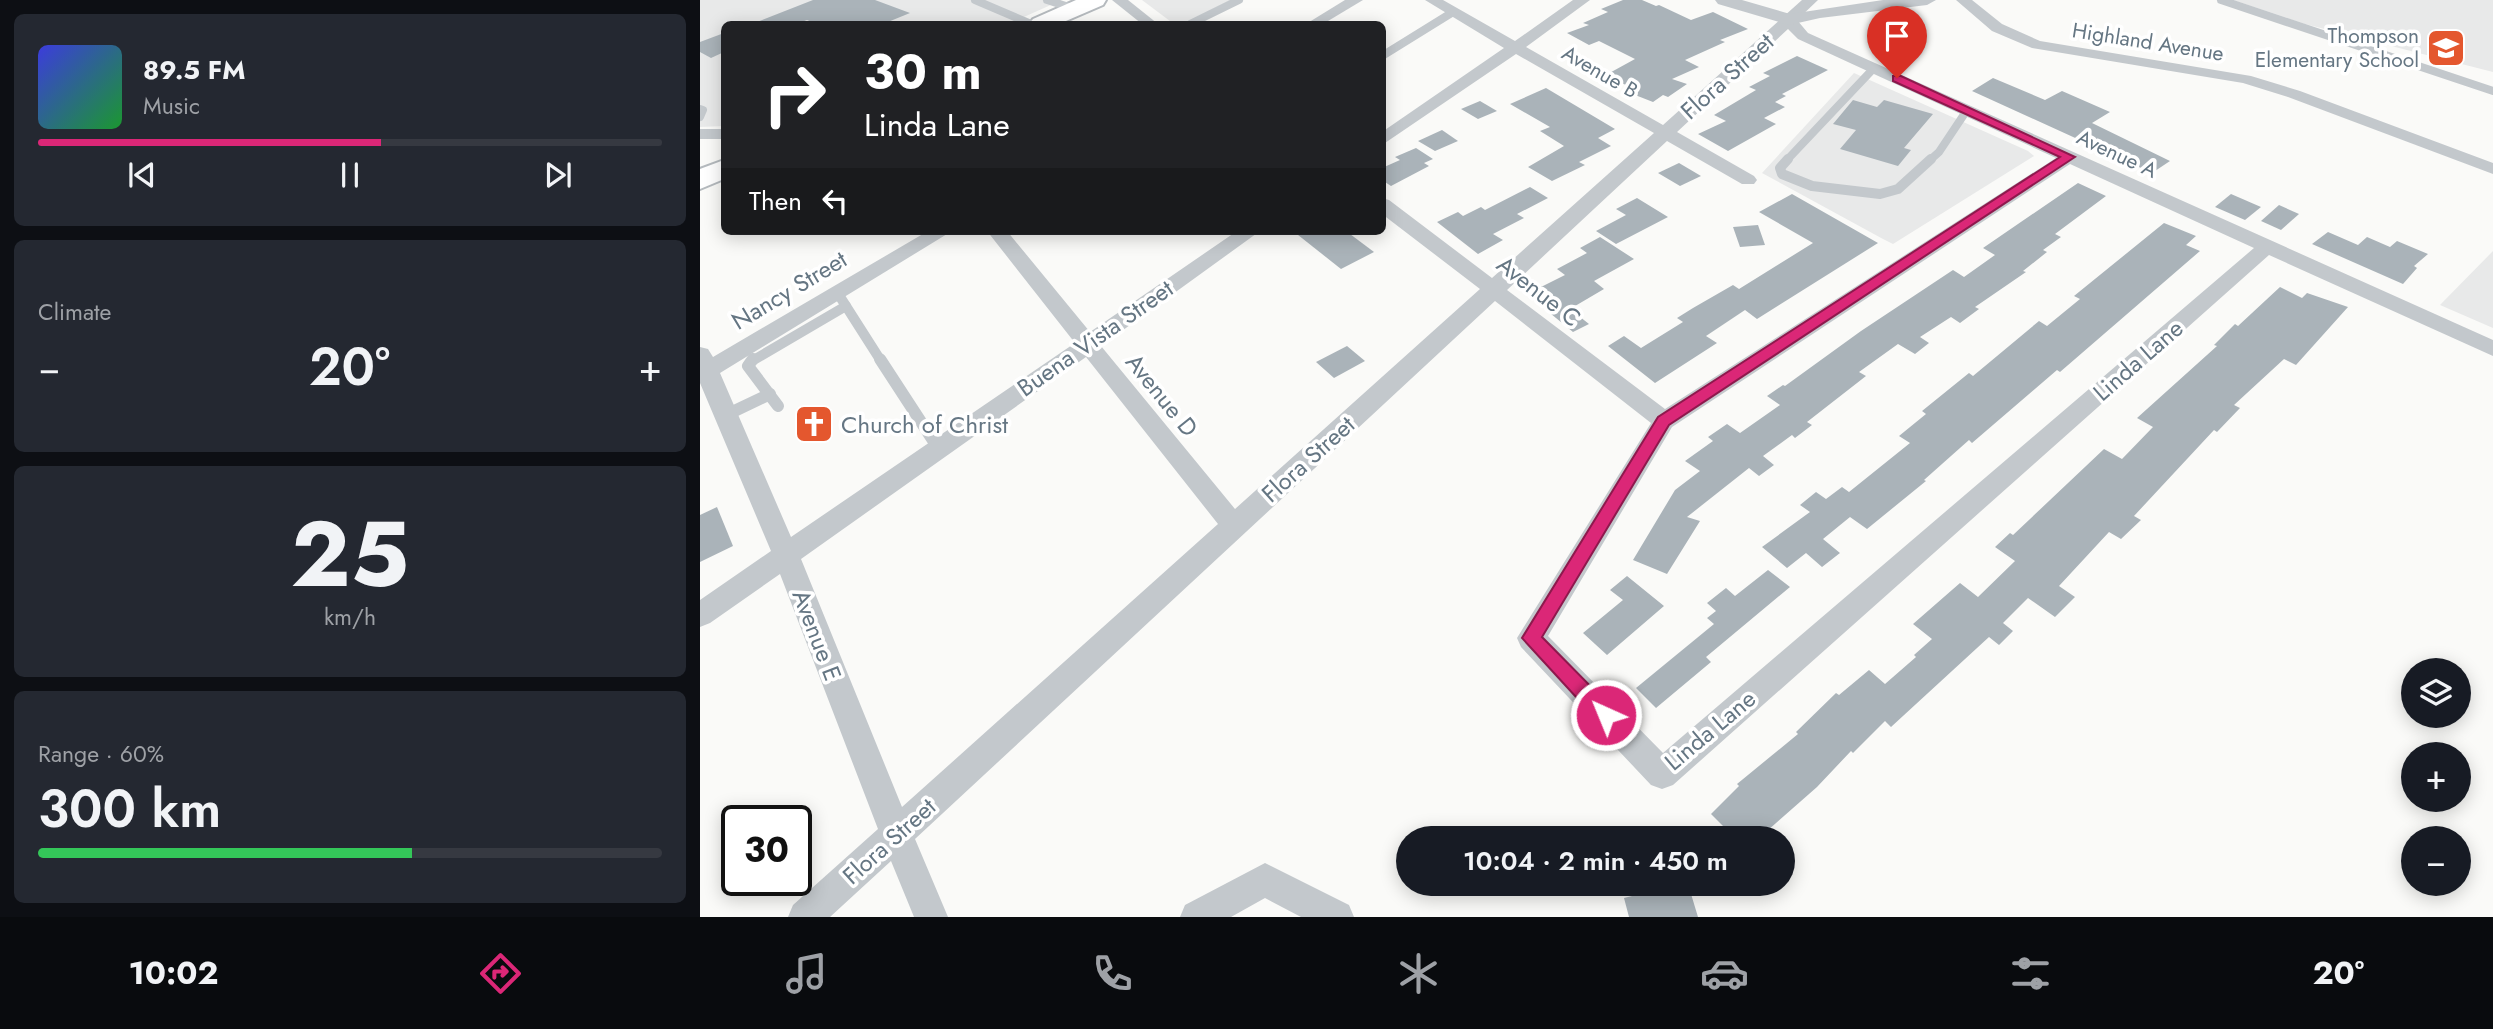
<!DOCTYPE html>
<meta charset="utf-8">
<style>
:root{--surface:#171b24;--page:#242831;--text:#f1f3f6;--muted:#9ea1a6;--line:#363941;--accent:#db2777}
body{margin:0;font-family:Jost,sans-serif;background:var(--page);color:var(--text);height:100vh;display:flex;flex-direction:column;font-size:26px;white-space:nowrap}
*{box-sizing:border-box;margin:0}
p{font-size:23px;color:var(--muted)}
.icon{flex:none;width:38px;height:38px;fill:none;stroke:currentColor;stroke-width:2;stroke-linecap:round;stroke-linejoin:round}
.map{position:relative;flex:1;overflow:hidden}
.panel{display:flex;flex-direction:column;gap:14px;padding:14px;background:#0d0f14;width:700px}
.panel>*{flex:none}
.hud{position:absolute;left:21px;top:21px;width:665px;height:214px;border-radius:10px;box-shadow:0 4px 18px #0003;background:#202124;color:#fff;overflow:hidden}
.buttons{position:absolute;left:1701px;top:658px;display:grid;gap:14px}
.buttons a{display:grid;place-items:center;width:70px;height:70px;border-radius:50%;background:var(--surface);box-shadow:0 4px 18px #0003;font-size:35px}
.speed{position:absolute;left:21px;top:805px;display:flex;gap:14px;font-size:35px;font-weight:700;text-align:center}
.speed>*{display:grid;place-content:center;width:91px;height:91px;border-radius:50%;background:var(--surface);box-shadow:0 4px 18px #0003;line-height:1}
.speed .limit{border:4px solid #111;border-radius:10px;background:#fff;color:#111}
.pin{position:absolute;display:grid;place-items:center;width:60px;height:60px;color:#fff;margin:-72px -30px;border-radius:50% 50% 50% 0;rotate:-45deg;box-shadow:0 0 7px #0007}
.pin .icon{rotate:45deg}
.me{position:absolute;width:77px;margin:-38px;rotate:316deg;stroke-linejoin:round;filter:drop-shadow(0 0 5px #0008)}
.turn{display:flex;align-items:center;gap:24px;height:147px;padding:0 28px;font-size:32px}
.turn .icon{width:91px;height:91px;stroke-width:2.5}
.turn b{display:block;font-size:49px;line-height:60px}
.then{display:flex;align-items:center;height:66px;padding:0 28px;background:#0003;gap:14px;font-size:26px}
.big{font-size:52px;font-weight:600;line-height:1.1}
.panel .tile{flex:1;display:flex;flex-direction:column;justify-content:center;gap:10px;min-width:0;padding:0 24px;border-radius:10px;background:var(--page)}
.panel .dial{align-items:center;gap:0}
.dial b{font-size:91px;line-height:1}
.song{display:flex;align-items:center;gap:21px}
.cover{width:84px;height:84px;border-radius:10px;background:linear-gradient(135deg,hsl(240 70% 55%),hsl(130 70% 35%))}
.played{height:7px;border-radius:4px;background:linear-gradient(90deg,var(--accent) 55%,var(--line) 55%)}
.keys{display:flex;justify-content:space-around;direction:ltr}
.heat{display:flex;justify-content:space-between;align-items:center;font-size:38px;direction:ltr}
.charge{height:10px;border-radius:5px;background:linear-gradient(90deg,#34c759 60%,var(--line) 0)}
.trip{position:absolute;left:696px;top:826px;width:399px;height:70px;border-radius:35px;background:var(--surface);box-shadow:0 4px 18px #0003;font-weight:600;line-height:70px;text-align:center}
.tab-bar{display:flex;height:112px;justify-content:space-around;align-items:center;background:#090b0e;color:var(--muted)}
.tab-bar .icon{width:49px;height:49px}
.tab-bar .active{color:var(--accent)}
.tab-bar b{font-size:32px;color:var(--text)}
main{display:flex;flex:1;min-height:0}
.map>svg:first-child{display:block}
.built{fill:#e8e9e9}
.building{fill:#aab3b9}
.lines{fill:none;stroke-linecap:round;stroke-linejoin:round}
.primary-casing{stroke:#b5babe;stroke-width:4}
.service-far2{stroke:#c3c8cc;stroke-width:8}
.service-far1{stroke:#c3c8cc;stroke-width:10}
.service{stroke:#c3c8cc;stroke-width:12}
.minor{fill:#c3c8cc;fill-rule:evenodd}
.tertiary{fill:#c3c8cc;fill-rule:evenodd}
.primary{fill:#fff;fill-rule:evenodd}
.route{fill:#db2777;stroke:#8e194d;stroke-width:2}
.labels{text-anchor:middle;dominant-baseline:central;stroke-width:7;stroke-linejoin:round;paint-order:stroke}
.far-poi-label{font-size:21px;fill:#657683;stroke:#fff;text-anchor:end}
.far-street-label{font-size:21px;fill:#657683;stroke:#fff}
.street-label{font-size:24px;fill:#657683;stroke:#fff}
.poi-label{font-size:24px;fill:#657683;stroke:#fff;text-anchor:start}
</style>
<main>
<section class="panel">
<div class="tile">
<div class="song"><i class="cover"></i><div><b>89.5 FM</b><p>Music</p></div></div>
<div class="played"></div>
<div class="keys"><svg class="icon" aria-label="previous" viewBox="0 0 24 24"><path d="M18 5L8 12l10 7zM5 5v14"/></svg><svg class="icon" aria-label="pause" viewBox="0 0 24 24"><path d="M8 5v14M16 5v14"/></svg><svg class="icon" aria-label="next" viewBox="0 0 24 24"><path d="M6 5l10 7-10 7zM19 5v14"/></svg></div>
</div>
<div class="tile"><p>Climate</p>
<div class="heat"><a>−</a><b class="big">20°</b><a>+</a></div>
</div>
<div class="tile dial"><b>25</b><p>km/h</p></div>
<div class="tile"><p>Range · 60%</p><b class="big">300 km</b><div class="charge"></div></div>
</section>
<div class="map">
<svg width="1793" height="917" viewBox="0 0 1793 917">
<rect width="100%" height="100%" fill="#fafaf8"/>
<!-- built -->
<g class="built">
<polygon points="0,0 362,0 308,24 24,24 24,126 0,127"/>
<polygon points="442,0 531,0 482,24 474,24"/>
<polygon points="1533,0 1793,0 1793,72 1605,24"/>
<polygon points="1154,73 1328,151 1334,156 1193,244 1183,239 1062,173"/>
<polygon points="1793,251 1793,328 1740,305"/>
</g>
<!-- building -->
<g class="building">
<polygon points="113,0 175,0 210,13 183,24 117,24 107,20 96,24 52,24"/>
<polygon points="923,0 942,0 956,6 959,5 991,20 1013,12 1048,29 1020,40 1025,42 985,60 999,67 972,79 987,84 968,97 963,95 953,102 930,93 936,89 904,76 935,59 899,41 889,45 867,33 889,25 883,23 908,12 901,9"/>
<polygon points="24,33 24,52 11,58 0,52 0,42"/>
<polygon points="1097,56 1128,70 1082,94 1086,96 1075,102 1085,107 1064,118 1076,124 1028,151 998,134 1026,121 1014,115 1056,90 1049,87 1070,76 1063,73"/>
<polygon points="1293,78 1345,100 1362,91 1410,112 1392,123 1470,161 1452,173 1272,91"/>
<polygon points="846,88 915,129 898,138 911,146 879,162 885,165 852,181 828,167 864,146 840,131 850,127 810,104"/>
<polygon points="1153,100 1177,107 1184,100 1233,114 1204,148 1211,150 1198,166 1140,149 1156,130 1133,124"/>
<polygon points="780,101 797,111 778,119 761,109"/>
<polygon points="742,130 758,141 735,151 718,141"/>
<polygon points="716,148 733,159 724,163 729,166 691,186 682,180 682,168 700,160 695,157"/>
<polygon points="979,163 1001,176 980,186 958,173"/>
<polygon points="1378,183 1406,196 1355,234 1361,237 1343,250 1347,252 1323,271 1326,272 1275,307 1279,309 1260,323 1251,317 1220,337 1229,343 1215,354 1198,344 1159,372 1166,376 1107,422 1112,425 1095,438 1092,435 1063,456 1074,465 1059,476 1049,468 987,517 1000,521 967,574 933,560 975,490 1000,471 985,461 1013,441 1008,437 1027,424 1040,433 1080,405 1067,396 1083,385 1085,386 1161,331 1253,270 1264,277 1295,255 1283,248"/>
<polygon points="830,187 848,198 817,214 824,218 793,234 803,240 778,254 737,222 758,212 763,216 781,207 785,210"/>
<polygon points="1092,194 1178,243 1057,319 1045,310 1006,336 1017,343 955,383 908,346 924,336 941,348 983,322 977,318 993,308 1033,285 1039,289 1113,243 1059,212"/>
<polygon points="1531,194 1561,207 1545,220 1515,207"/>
<polygon points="937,198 968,217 916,244 896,231 926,215 916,209"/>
<polygon points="1579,205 1599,214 1581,230 1561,221"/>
<polygon points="1464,223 1496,236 1486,245 1500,251 1360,372 1357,370 1272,443 1269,440 1224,480 1226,481 1167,529 1150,517 1123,539 1140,553 1122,567 1106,553 1087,568 1062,547 1110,512 1100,505 1116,492 1126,499 1142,487 1149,492 1210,443 1199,436 1226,414 1222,411 1269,373 1273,376 1339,321 1347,326 1380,299 1374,296"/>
<polygon points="1058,225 1065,245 1040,247 1033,227"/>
<polygon points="593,231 646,231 674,252 641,269"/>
<polygon points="1628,232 1658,245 1667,237 1690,247 1697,241 1728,254 1714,266 1717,268 1703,284 1612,244"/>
<polygon points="900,237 934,259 894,281 904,289 870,309 889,324 873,332 839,304 844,302 831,292 865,275 857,269 887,253 880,248"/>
<polygon points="1580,287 1602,298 1607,293 1648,307 1596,365 1584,359 1534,405 1540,408 1517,432 1514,430 1434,516 1441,520 1421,539 1409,532 1359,586 1375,597 1355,617 1328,598 1303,623 1313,631 1299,645 1289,637 1191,727 1185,721 1153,753 1151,751 1117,787 1059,838 1019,838 1027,830 1011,814 1039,786 1037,784 1098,734 1096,732 1136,693 1139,695 1169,670 1185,684 1216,657 1214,655 1232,639 1213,624 1260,583 1278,597 1315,561 1295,547 1310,533 1313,535 1404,449 1422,459 1453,427 1437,418 1517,346 1514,345 1535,324 1538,326"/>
<polygon points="647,346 665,361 634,378 616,362"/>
<polygon points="17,507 33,546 0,562 0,515"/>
<polygon points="1068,570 1090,587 1006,657 1011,662 956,708 936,688 1014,624 1007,618 1016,611 1007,603 1026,588 1035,596"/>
<polygon points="927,576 964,606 907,655 883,633 923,600 910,590"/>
<polygon points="958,884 988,884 998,917 929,917 924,898 960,889"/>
</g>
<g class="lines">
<defs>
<g id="primary">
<polygon points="376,0 406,0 403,5 359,24 329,24 333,19"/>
<polygon points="24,160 24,179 0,189 0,169"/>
</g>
</defs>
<!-- primary casing -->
<use href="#primary" class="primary-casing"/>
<!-- service-far2 -->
<g class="service-far2">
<polyline points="275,0 331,24"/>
<polyline points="347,0 375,9"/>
<polyline points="1521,0 1793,91"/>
<polyline points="490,24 539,0"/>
<polyline points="682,56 753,12"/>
<polyline points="0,109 3,110 0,117"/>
<polyline points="1086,161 1174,68"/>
<polyline points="1229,161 1239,152 1267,110"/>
</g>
<!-- service-far1 -->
<g class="service-far1">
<polyline points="1088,159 1080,168 1082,174 1112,186 1180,194 1198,189 1231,159"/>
<polyline points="137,292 181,361"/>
<polyline points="52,361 146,306"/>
</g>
<!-- service -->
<g class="service">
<polyline points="53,359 48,366 78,406"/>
<polyline points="180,359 238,448"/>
<polyline points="26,415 70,394"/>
</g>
<!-- minor -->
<g class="minor">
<polygon points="412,0 428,0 458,24 442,24"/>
<polygon points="645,0 663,0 623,24 606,24"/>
<path d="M725,0H743L815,41L873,0H890L826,47L963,125L1102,0H1118L1097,20L1108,33L1793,340V356L1569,255L973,785L962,789L951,785L821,647L817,638L951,423L795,301L215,839L248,917H214L191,861L130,917H88L93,905L178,829L80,574L10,623L0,627V600L71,551L0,383V347L8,349L13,357L228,231H252L20,373L91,537L375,343L287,231H307L390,332L537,231H560L401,346L535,509L780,289L682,214V198L689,200L792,278L954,133L816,54L682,145V132L804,48ZM1088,29L1098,39L1356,158L965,409L807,290L967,141L1042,184H1054L1057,180L1054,176L977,132ZM1370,164L1554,248L963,753L848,636L972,427ZM386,357L518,524L202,807L101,559Z"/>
<polygon points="1256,0 1272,0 1302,24 1340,41 1551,76 1600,91 1793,163 1793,174 1588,97 1543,83 1332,48 1292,31"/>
<rect x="0" y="129" width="24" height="10"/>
<polygon points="565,863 649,905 654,917 601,917 565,898 531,917 480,917 485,905"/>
</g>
<!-- tertiary -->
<polygon class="tertiary" points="1015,0 1042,0 1090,14 1183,0 1236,0 1227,5 1120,18 1089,25 1018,4"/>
<!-- primary -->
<use href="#primary" class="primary"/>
</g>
<!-- route -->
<polygon class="route" points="1193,76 1201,76 1375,157 969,425 842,637 913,709 915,715 913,722 906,724 899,722 822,638 958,417 1360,157 1193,81"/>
<!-- icons -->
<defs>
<symbol id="school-square" viewBox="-11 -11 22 22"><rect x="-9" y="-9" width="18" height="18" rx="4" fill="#e4572e" stroke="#fff"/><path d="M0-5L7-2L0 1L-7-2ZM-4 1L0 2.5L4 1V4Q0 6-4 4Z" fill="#fff"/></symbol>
<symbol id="church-square" viewBox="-11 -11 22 22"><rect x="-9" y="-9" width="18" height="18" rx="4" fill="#e4572e" stroke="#fff"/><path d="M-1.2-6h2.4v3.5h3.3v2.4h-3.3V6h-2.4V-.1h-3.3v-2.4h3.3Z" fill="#fff"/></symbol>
</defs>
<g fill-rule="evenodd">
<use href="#school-square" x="1724" y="26" width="44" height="44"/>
<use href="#church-square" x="92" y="402" width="44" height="44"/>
</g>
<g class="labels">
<!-- far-poi labels -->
<g class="far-poi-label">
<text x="1719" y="36">Thompson<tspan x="1719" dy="24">Elementary School</tspan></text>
</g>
<!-- far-street labels -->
<g class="far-street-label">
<text transform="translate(1448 42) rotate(9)">Highland Avenue</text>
<text transform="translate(900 72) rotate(30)">Avenue B</text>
<text transform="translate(1417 154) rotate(25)">Avenue A</text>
</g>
<!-- street labels -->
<g class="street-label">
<text transform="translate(1027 76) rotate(-42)">Flora Street</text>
<text transform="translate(89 290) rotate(-31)">Nancy Street</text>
<text transform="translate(839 291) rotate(38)">Avenue C</text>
<text transform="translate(395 338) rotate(-35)">Buena Vista Street</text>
<text transform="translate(1438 360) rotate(-41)">Linda Lane</text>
<text transform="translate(462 395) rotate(51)">Avenue D</text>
<text transform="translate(608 459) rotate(-42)">Flora Street</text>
<text transform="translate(117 635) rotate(69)">Avenue E</text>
<text transform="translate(1010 730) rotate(-40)">Linda Lane</text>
<text transform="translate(189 841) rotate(-42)">Flora Street</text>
</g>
<!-- poi labels -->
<g class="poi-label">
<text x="141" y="424">Church of Christ</text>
</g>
</g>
</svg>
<div class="buttons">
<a><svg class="icon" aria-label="layers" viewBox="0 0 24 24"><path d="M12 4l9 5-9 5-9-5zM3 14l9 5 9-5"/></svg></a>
<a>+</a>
<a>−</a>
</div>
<div class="speed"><div class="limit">30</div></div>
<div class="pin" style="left:1197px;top:78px;background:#d93025"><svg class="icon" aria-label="arrive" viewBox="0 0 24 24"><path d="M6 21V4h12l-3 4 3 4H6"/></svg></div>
<svg class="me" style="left:906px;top:715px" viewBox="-20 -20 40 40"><circle r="17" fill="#db2777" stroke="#fff" stroke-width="3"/><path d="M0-11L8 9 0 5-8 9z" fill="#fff"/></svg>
<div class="trip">10:04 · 2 min · 450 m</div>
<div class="hud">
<div class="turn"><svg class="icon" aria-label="right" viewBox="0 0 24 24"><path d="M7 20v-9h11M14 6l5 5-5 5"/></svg><div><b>30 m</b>Linda Lane</div></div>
<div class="then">Then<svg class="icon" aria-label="left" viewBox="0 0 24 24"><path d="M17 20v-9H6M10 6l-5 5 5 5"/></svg></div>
</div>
</div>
</main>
<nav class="tab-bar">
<b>10:02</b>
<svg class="icon active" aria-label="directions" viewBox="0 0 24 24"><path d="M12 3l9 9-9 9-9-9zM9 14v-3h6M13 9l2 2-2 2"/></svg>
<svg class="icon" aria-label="music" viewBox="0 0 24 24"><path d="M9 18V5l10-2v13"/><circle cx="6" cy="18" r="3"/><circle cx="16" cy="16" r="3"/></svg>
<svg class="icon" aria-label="phone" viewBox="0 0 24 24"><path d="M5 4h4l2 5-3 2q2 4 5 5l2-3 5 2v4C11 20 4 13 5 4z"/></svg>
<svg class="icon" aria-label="climate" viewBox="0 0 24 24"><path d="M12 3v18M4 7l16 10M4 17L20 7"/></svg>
<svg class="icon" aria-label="car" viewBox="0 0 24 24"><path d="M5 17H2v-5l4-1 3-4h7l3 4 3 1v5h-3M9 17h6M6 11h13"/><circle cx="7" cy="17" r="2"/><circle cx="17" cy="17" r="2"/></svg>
<svg class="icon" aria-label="filters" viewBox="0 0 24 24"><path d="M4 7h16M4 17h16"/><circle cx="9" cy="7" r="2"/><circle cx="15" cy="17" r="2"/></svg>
<b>20°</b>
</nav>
